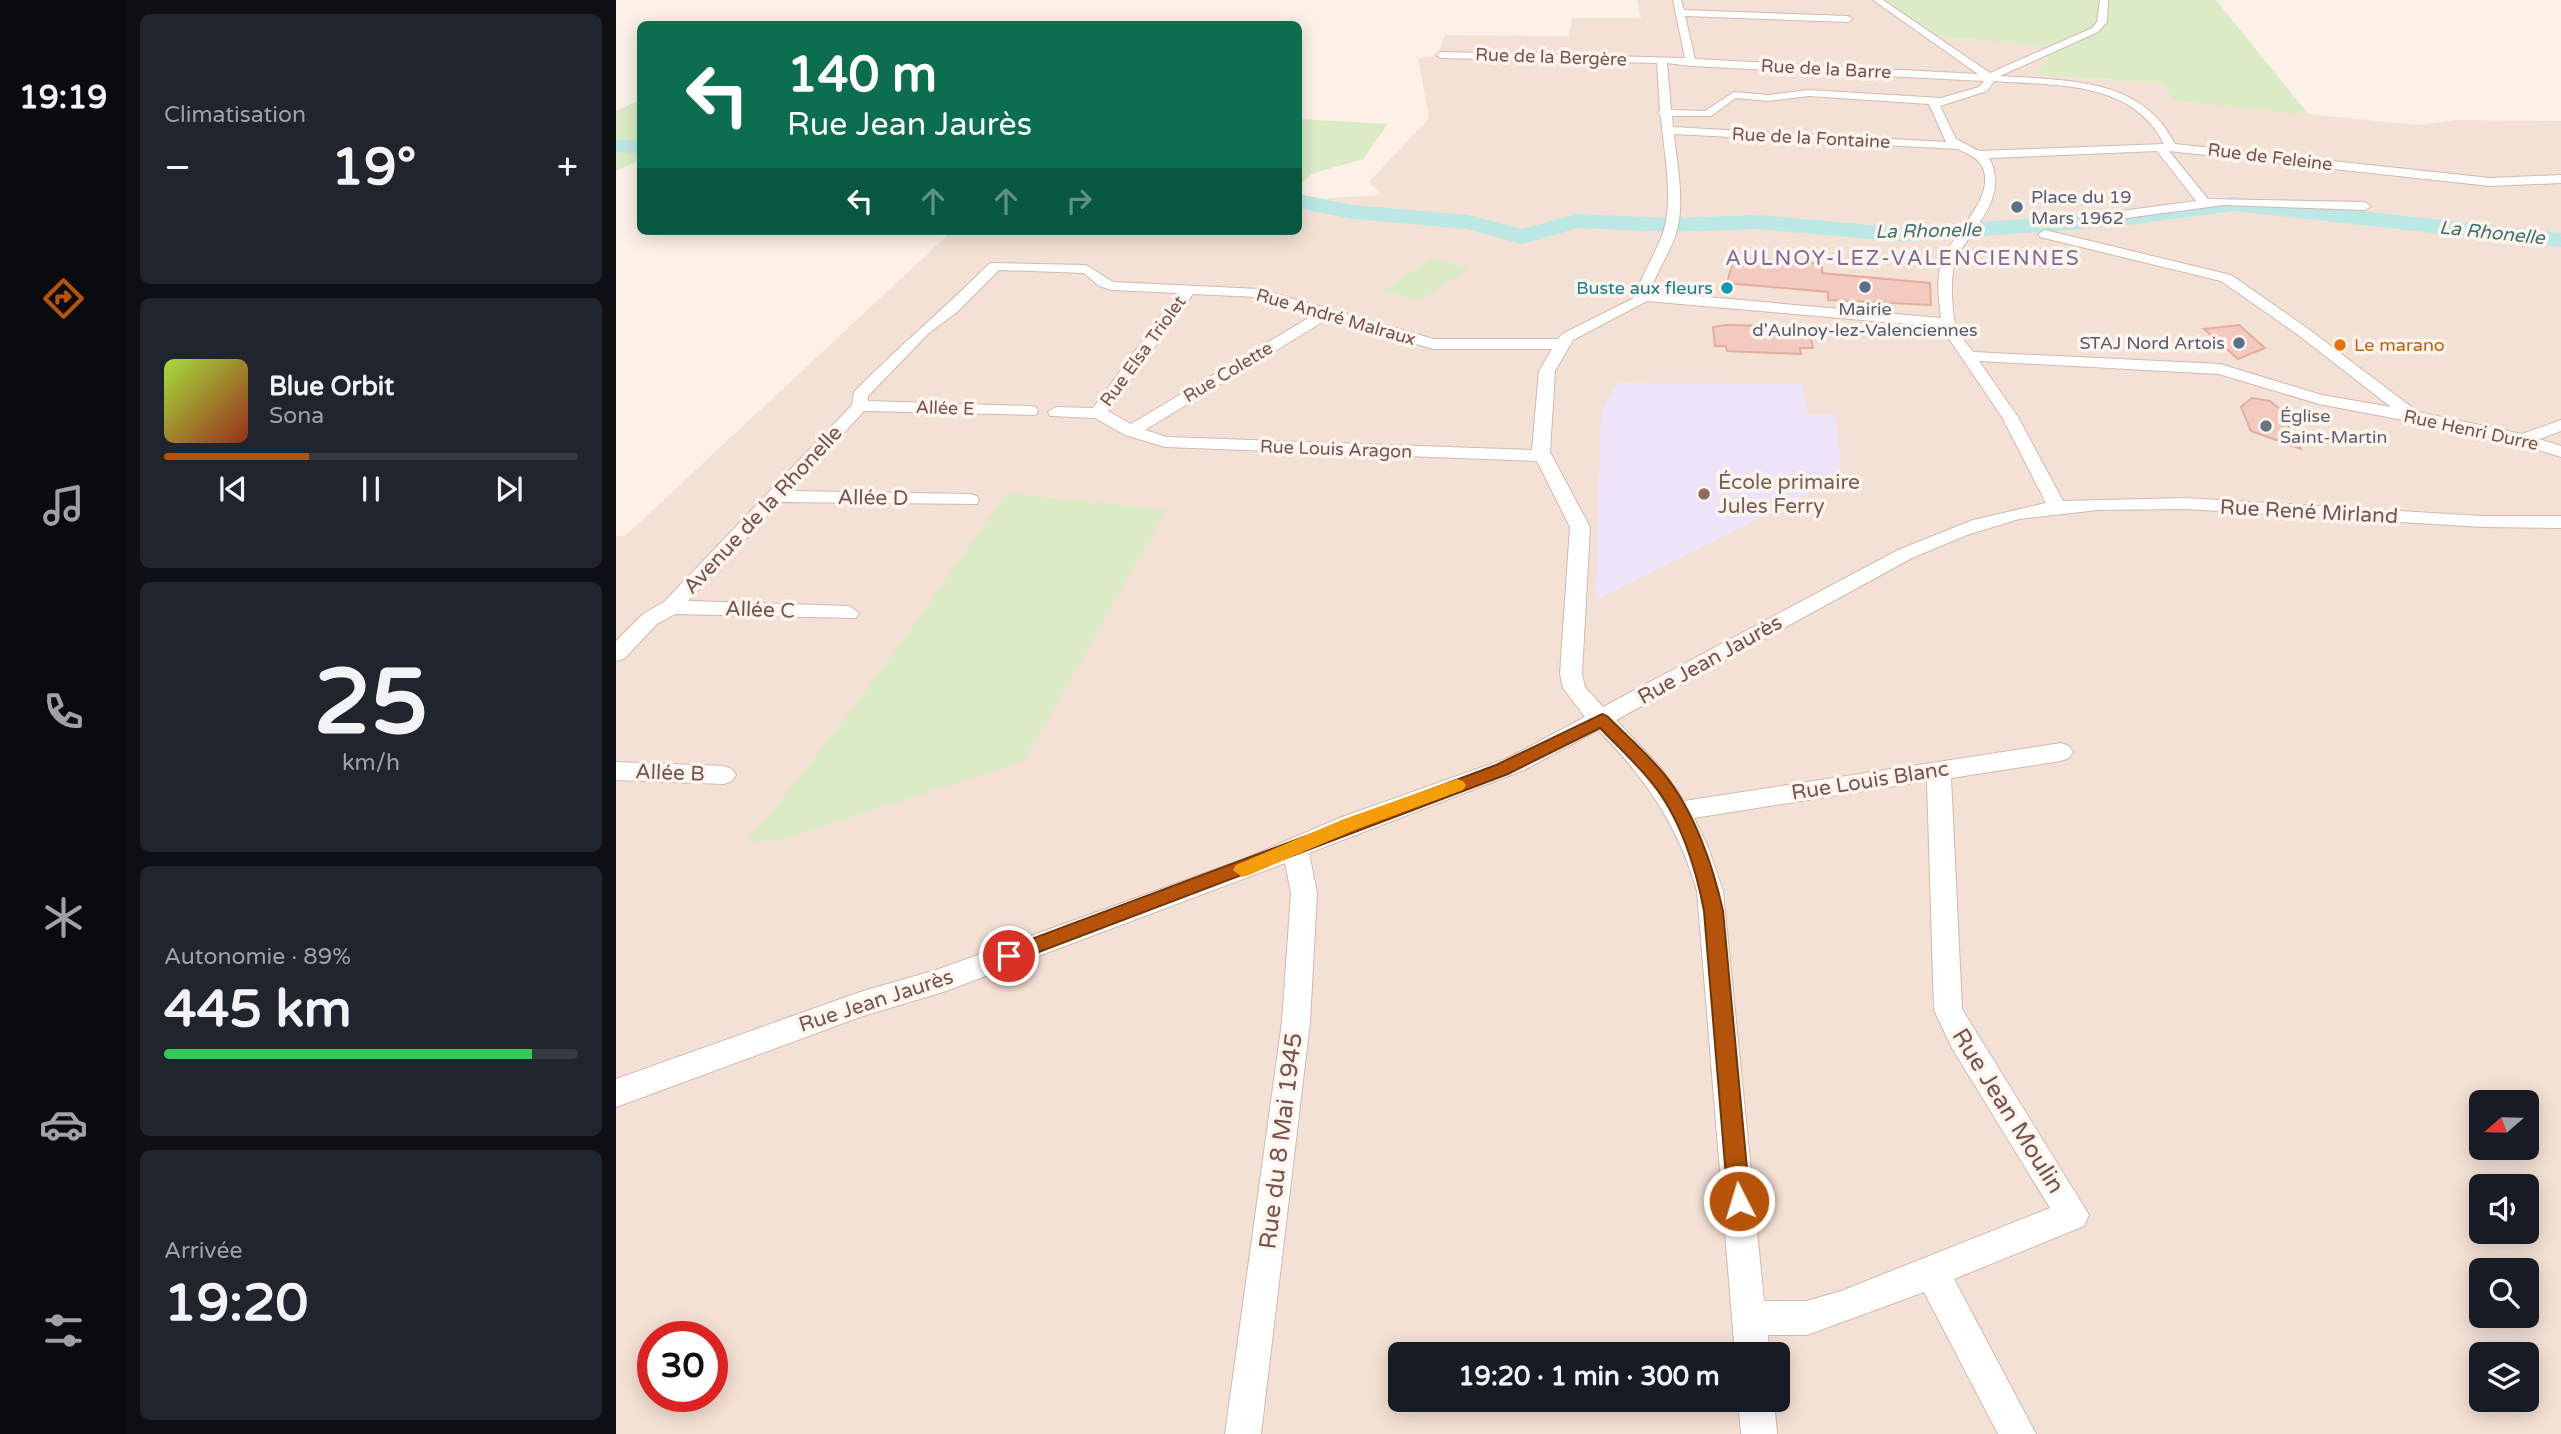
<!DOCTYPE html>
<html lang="fr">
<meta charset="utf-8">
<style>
:root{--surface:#171b24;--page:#20242c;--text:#f1f3f6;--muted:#9ea1a6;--line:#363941;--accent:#b45309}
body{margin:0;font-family:"Varela Round",sans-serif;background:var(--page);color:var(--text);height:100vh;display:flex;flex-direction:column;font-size:26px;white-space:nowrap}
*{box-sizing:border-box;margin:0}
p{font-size:23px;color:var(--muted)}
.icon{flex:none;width:38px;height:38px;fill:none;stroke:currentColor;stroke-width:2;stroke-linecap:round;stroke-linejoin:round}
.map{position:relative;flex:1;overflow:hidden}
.sheet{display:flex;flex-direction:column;gap:14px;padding:14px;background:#0d0f14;width:490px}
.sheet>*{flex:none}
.hud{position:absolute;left:21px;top:21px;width:665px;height:214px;border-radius:10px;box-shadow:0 4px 18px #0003;background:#0b6e4f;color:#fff;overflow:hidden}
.needle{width:46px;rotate:250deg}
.controls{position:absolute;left:1853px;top:1090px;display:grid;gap:14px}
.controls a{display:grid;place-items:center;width:70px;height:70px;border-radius:10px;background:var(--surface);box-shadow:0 4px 18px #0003;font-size:35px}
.speed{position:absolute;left:21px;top:1321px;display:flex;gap:14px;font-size:35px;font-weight:700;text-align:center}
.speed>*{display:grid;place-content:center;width:91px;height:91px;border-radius:50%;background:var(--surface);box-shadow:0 4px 18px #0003;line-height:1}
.speed .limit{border:10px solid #d22;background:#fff;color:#111}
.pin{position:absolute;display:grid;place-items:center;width:60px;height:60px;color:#fff;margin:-30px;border:4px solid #fff;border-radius:50%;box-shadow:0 2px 7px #0007}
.me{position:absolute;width:77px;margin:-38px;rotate:355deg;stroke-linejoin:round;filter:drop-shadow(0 0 5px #0008)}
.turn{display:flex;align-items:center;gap:24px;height:147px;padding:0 35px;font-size:32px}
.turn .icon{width:91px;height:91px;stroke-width:2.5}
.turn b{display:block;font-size:49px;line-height:60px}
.lanes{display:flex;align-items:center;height:66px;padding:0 35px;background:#0003;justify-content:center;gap:35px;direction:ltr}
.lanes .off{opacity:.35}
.big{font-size:52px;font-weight:800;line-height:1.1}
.sheet .tile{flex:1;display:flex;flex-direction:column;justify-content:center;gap:10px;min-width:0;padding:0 24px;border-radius:10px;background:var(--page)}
.sheet .dial{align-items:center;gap:0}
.dial b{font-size:91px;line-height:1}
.song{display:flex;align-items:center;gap:21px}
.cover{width:84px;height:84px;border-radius:10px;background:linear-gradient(135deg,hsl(80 70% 55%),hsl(10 70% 35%))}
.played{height:7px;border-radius:4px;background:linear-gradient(90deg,var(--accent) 35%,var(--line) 35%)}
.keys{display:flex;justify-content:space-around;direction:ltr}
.heat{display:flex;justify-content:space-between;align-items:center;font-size:38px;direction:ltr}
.charge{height:10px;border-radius:5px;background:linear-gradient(90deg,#34c759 89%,var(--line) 0)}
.trip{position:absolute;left:772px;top:1342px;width:402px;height:70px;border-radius:10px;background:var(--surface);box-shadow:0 4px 18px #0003;font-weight:800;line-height:70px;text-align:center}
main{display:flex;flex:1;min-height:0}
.tabs{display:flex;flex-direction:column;width:126px;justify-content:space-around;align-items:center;background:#090b0e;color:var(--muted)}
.tabs .icon{width:49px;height:49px}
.tabs .current{color:var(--accent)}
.tabs b{font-size:32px;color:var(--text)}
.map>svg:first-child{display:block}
.residential{fill:#f4e1d5;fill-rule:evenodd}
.education{fill:#ede4f9}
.green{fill:#dbebc5}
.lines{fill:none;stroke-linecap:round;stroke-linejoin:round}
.river{fill:#bbe7e5;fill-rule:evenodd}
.building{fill:#f2cabf;stroke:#e5ad9f;stroke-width:2}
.minor-casing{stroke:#d1b9af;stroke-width:2}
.minor{fill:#fff;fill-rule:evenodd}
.route{fill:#b45309;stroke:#753606;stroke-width:2}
.slow{fill:#f59e0b}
.service-dot{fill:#5c6f8a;stroke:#fff5ee;stroke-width:2.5}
.culture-dot{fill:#0f9aa8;stroke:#fff5ee;stroke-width:2.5}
.food-dot{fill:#e8710a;stroke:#fff5ee;stroke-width:2.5}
.worship-dot{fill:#6b7280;stroke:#fff5ee;stroke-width:2.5}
.education-dot{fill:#8d6e63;stroke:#fff5ee;stroke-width:2.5}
.labels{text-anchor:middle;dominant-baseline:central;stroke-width:7;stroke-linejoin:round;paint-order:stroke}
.far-street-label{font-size:18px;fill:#77534b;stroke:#fff5ee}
.far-service-label{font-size:18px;fill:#4e5e75;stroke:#fff5ee;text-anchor:start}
.far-culture-label{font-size:18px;fill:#0d838f;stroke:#fff5ee;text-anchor:end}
.far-food-label{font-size:18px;fill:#c56008;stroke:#fff5ee;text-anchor:start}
.far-worship-label{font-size:18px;fill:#5b616d;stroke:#fff5ee;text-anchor:start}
.far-water-label{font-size:19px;font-style:italic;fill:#3b7574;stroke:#fff5ee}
.far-quarter-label{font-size:21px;letter-spacing:2px;fill:#80679a;stroke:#fff5ee}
.education-label{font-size:21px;fill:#785e54;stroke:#fff5ee;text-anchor:start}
.street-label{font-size:21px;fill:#77534b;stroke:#fff5ee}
.near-street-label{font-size:24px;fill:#77534b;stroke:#fff5ee}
</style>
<main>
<nav class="tabs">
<b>19:19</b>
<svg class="icon current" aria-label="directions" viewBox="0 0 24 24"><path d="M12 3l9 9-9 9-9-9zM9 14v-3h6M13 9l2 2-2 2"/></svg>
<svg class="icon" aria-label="music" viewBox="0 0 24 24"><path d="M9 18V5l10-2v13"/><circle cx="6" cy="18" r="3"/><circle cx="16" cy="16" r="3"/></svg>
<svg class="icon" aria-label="phone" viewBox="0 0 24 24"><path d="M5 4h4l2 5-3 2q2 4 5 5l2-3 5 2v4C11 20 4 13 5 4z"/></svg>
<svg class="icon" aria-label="climate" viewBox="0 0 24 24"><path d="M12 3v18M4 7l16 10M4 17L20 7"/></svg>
<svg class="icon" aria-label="car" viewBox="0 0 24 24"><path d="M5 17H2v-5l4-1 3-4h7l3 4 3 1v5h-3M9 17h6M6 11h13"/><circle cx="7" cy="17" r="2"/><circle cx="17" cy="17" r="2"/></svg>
<svg class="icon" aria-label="filters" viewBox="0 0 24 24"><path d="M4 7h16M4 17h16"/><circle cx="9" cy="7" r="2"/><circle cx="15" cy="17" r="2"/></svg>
</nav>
<section class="sheet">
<div class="tile"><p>Climatisation</p>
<div class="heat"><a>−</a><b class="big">19°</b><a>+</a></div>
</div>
<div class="tile">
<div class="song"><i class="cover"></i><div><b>Blue Orbit</b><p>Sona</p></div></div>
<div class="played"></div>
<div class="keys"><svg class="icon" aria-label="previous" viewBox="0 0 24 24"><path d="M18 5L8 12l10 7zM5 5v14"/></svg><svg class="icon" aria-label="pause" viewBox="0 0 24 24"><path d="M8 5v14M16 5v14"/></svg><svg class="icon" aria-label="next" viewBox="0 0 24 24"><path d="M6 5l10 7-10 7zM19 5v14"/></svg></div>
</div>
<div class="tile dial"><b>25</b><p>km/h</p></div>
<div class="tile"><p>Autonomie · 89%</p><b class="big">445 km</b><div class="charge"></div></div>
<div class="tile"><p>Arrivée</p><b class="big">19:20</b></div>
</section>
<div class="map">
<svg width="1945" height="1434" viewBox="0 0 1945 1434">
<rect width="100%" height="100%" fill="#fdf1e7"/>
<!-- residential -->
<path class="residential" d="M1021,0H1265L1316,36L1437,47L1421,75L1546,83L1558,101L1802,125L1841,120L1945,121V1434H0V536H9L336,231H682L683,200L765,195L753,182L813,118L802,58L821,56L829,35L953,36L956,18H1025ZM1866,1102H1911V1148H1866ZM1866,1186H1911V1232H1866ZM1866,1270H1911V1316H1866ZM37,1337H96V1396H37ZM784,1354H1162V1400H784ZM1866,1354H1911V1400H1866Z"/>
<!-- education -->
<polygon class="education" points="1001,383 1185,384 1192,415 1218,414 1223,435 1224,478 980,600 985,413"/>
<!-- green -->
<g class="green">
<polygon points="1265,0 1600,0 1693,115 1558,101 1546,83 1421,75 1437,47 1316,36"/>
<polygon points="24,100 24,160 0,171 0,111"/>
<polygon points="683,119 772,124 747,159 695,174 683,187"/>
<polygon points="818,258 854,268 803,301 766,291"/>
<path d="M390,493L550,510L408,761L165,840L130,842C223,732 308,613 390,493Z"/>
</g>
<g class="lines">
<!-- river -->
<g class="river">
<polygon points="0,140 24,141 24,153 0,152"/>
<polygon points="682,194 736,205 852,215 906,229 961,214 1054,218 1143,215 1287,228 1504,212 1618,197 1945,233 1945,247 1618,211 1504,226 1287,242 1143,229 1054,232 962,228 906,244 851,229 736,219 682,208"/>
</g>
</g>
<!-- building -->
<g class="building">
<polygon points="1118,257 1206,264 1206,273 1314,283 1315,305 1212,300 1212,292 1111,283"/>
<polygon points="1109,325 1192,326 1197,348 1184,348 1185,354 1111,351 1110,346 1099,346 1097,327"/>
<polygon points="1623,325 1649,348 1622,359 1588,329"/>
<polygon points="1636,398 1654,401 1664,409 1685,449 1635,431 1625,407"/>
</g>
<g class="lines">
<defs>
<g id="minor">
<path d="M1057,0H1065L1068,10L1232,16L1237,19L1232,22L1069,16L1079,59L1362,74L1257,0H1267L1374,73L1476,28L1481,22L1484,0H1492L1491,22L1482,32L1384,76C1449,81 1525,76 1559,144L1874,178L1945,175V183L1874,186L1553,151L1592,199L1749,202L1755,206L1749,210L1608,205L1495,220L1490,219V213L1580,201L1541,151L1373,158C1394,197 1357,226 1340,259C1334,272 1335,316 1341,329C1344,337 1352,345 1357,352L1604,364L1706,395L1775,407L1681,334L1605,281L1424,237L1422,234L1429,230L1615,275L1691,328L1802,412L1906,434L1945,420V431L1923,439L1945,446V457L1887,439L1703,404L1603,374L1363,361L1402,417L1447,501L1569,498L1866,516H1945V528L1866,527L1569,509L1482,510L1403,519L1351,535L1296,558L1000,720L1045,768L1068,801L1445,743L1453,746L1457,752L1453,758L1445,761L1335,778L1346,1009L1473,1215L1468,1226L1338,1279L1420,1434H1382L1308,1292L1191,1335H1152L1153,1354H1119L1081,891C1063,827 1029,777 982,730L908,770L693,853L701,893L694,1022L645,1434H609L666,1022L675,893L669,863L330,991L244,1017L0,1107V1079L244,992L320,970L628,859L726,817L892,758L969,717L947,688L944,674L954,527L921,461L549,447L509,435L479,418L434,416L432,412L440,407L477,408L562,293L496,290L483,286L468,273L383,270L340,313L313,333L252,396V401L414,406L420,407L422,411L420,415L248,411L175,491L354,494L361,496L363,500L361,504L164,502L72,601L233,606L243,613L240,618L59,614L41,624L8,659L0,661V641L27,614L48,602L236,405L238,392C282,347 330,307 374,263L470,265L497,282L643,289L818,339H942L946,334L1018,298C1026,275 1037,258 1045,238C1060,202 1047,150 1045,116L1042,113L1044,110L1041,63L825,58L820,55L825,52L1069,58ZM1051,63L1075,66L1368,81L1363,87L1325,98L1193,90L1152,95L1118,92L1089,111L1055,110ZM1378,81C1440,86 1516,80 1548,144L1363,151L1340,139L1324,106L1371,91ZM1193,96L1313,104L1330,142L1057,127L1056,116H1095L1120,98L1152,101ZM1058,134L1342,149C1349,153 1360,157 1364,163C1386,194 1333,236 1325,264C1320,282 1323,300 1325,318L1034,292C1040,273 1052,256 1059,237C1070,205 1061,167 1058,134ZM577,294L642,297L699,314L515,424L492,411ZM1031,301L1325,327L1386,417L1430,503L1357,520L1282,550L987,707L969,687L966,674L974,527L934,452L939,371L957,340ZM713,318L817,349H936L923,371L916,450L551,437L529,430ZM1311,781L1318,1010L1336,1048L1434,1208L1225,1291L1191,1301H1148L1107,891L1092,847L1078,818Z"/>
<polygon points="0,762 108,766 116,769 120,775 116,781 108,784 0,780"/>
<polygon points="1122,1400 1158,1400 1161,1434 1125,1434"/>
</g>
</defs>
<!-- minor casing -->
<use href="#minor" class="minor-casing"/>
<!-- minor -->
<use href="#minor" class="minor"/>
</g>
<!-- route -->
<path class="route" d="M986,714L991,716C1010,735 1031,753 1048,774C1078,811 1097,865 1107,911L1134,1201L1131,1209L1123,1212L1115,1209L1112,1201L1088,911C1080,868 1064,817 1036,783C1020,763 1001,746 984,728L892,774L399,961H386L383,956L386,950L880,765Z"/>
<!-- slow -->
<polygon class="slow" points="841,779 847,781 850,785 847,790 741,829 633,875 626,877 617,870 620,865 728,819"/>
<!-- markers -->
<g class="service-dot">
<circle cx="1401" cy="207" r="7"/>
<circle cx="1249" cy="287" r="7"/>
<circle cx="1623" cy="343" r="7"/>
</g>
<circle class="culture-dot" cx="1111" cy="288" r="7"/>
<circle class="food-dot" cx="1724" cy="345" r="7"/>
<circle class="worship-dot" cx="1650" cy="426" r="7"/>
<circle class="education-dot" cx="1088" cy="494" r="7"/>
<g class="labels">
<!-- far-street labels -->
<g class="far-street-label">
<text transform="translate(935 57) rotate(2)">Rue de la Bergère</text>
<text transform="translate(1210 69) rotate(3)">Rue de la Barre</text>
<text transform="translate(1195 138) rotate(3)">Rue de la Fontaine</text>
<text transform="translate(1654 157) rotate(7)">Rue de Feleine</text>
<text transform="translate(720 317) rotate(16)">Rue André Malraux</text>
<text transform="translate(527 351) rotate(-54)">Rue Elsa Triolet</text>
<text transform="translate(612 372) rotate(-31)">Rue Colette</text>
<text transform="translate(329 408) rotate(2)">Allée E</text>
<text transform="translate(1855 430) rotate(12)">Rue Henri Durre</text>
<text transform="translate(720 449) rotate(2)">Rue Louis Aragon</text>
</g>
<!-- far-service labels -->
<g class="far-service-label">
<text x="1415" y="197">Place du 19<tspan x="1415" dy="21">Mars 1962</tspan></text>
<text x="1249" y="309" text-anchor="middle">Mairie<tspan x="1249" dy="21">d'Aulnoy-lez-Valenciennes</tspan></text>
<text x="1609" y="343" text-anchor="end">STAJ Nord Artois</text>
</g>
<!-- far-culture labels -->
<g class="far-culture-label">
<text x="1097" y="288">Buste aux fleurs</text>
</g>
<!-- far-food labels -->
<g class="far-food-label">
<text x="1738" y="345">Le marano</text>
</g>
<!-- far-worship labels -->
<g class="far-worship-label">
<text x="1664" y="416">Église<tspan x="1664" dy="21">Saint-Martin</tspan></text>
</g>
<!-- far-water labels -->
<g class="far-water-label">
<text transform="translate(1312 231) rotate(-1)">La Rhonelle</text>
<text transform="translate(1876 233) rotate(6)">La Rhonelle</text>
</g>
<!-- far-quarter labels -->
<g class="far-quarter-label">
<text x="1287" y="258">AULNOY-LEZ-VALENCIENNES</text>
</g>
<!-- education labels -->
<g class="education-label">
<text x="1102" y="482">École primaire<tspan x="1102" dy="24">Jules Ferry</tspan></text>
</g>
<!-- street labels -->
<g class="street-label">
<text transform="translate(257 498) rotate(1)">Allée D</text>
<text transform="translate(147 510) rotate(-47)">Avenue de la Rhonelle</text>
<text transform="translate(1693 512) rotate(3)">Rue René Mirland</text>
<text transform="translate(144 610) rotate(2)">Allée C</text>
<text transform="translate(1094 660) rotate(-29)">Rue Jean Jaurès</text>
<text transform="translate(54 773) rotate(2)">Allée B</text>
<text transform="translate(1254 781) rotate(-9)">Rue Louis Blanc</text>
<text transform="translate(260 1001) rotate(-18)">Rue Jean Jaurès</text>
</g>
<!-- near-street labels -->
<g class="near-street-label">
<text transform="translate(1392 1111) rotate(58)">Rue Jean Moulin</text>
<text transform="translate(665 1141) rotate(-83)">Rue du 8 Mai 1945</text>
</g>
</g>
</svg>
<div class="controls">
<a><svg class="needle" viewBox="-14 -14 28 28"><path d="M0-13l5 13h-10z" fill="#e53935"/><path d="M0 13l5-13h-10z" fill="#9ea1a6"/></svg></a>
<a><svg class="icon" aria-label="sound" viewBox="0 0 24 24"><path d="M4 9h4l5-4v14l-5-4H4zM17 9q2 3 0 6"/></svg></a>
<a><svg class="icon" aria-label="search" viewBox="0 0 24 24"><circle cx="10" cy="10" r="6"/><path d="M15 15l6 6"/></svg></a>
<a><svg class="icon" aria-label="layers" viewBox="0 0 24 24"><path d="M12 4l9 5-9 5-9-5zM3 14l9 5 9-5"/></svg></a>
</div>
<div class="speed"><div class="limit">30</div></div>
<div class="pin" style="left:393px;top:956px;background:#d93025"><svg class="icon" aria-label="arrive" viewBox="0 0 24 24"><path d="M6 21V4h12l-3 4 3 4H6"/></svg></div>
<svg class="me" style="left:1123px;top:1201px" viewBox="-20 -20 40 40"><circle r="17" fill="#b45309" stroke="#fff" stroke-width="3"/><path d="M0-11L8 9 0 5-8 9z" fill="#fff"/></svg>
<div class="trip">19:20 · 1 min · 300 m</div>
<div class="hud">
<div class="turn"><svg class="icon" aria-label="left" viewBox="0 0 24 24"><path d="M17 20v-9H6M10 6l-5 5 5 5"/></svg><div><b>140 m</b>Rue Jean Jaurès</div></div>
<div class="lanes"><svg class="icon" aria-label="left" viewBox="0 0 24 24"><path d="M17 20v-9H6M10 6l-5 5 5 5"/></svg><svg class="icon off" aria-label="ahead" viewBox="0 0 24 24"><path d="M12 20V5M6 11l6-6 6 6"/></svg><svg class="icon off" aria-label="ahead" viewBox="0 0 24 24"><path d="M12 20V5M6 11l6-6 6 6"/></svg><svg class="icon off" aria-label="right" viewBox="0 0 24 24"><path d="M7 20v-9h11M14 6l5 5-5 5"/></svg></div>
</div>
</div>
</main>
